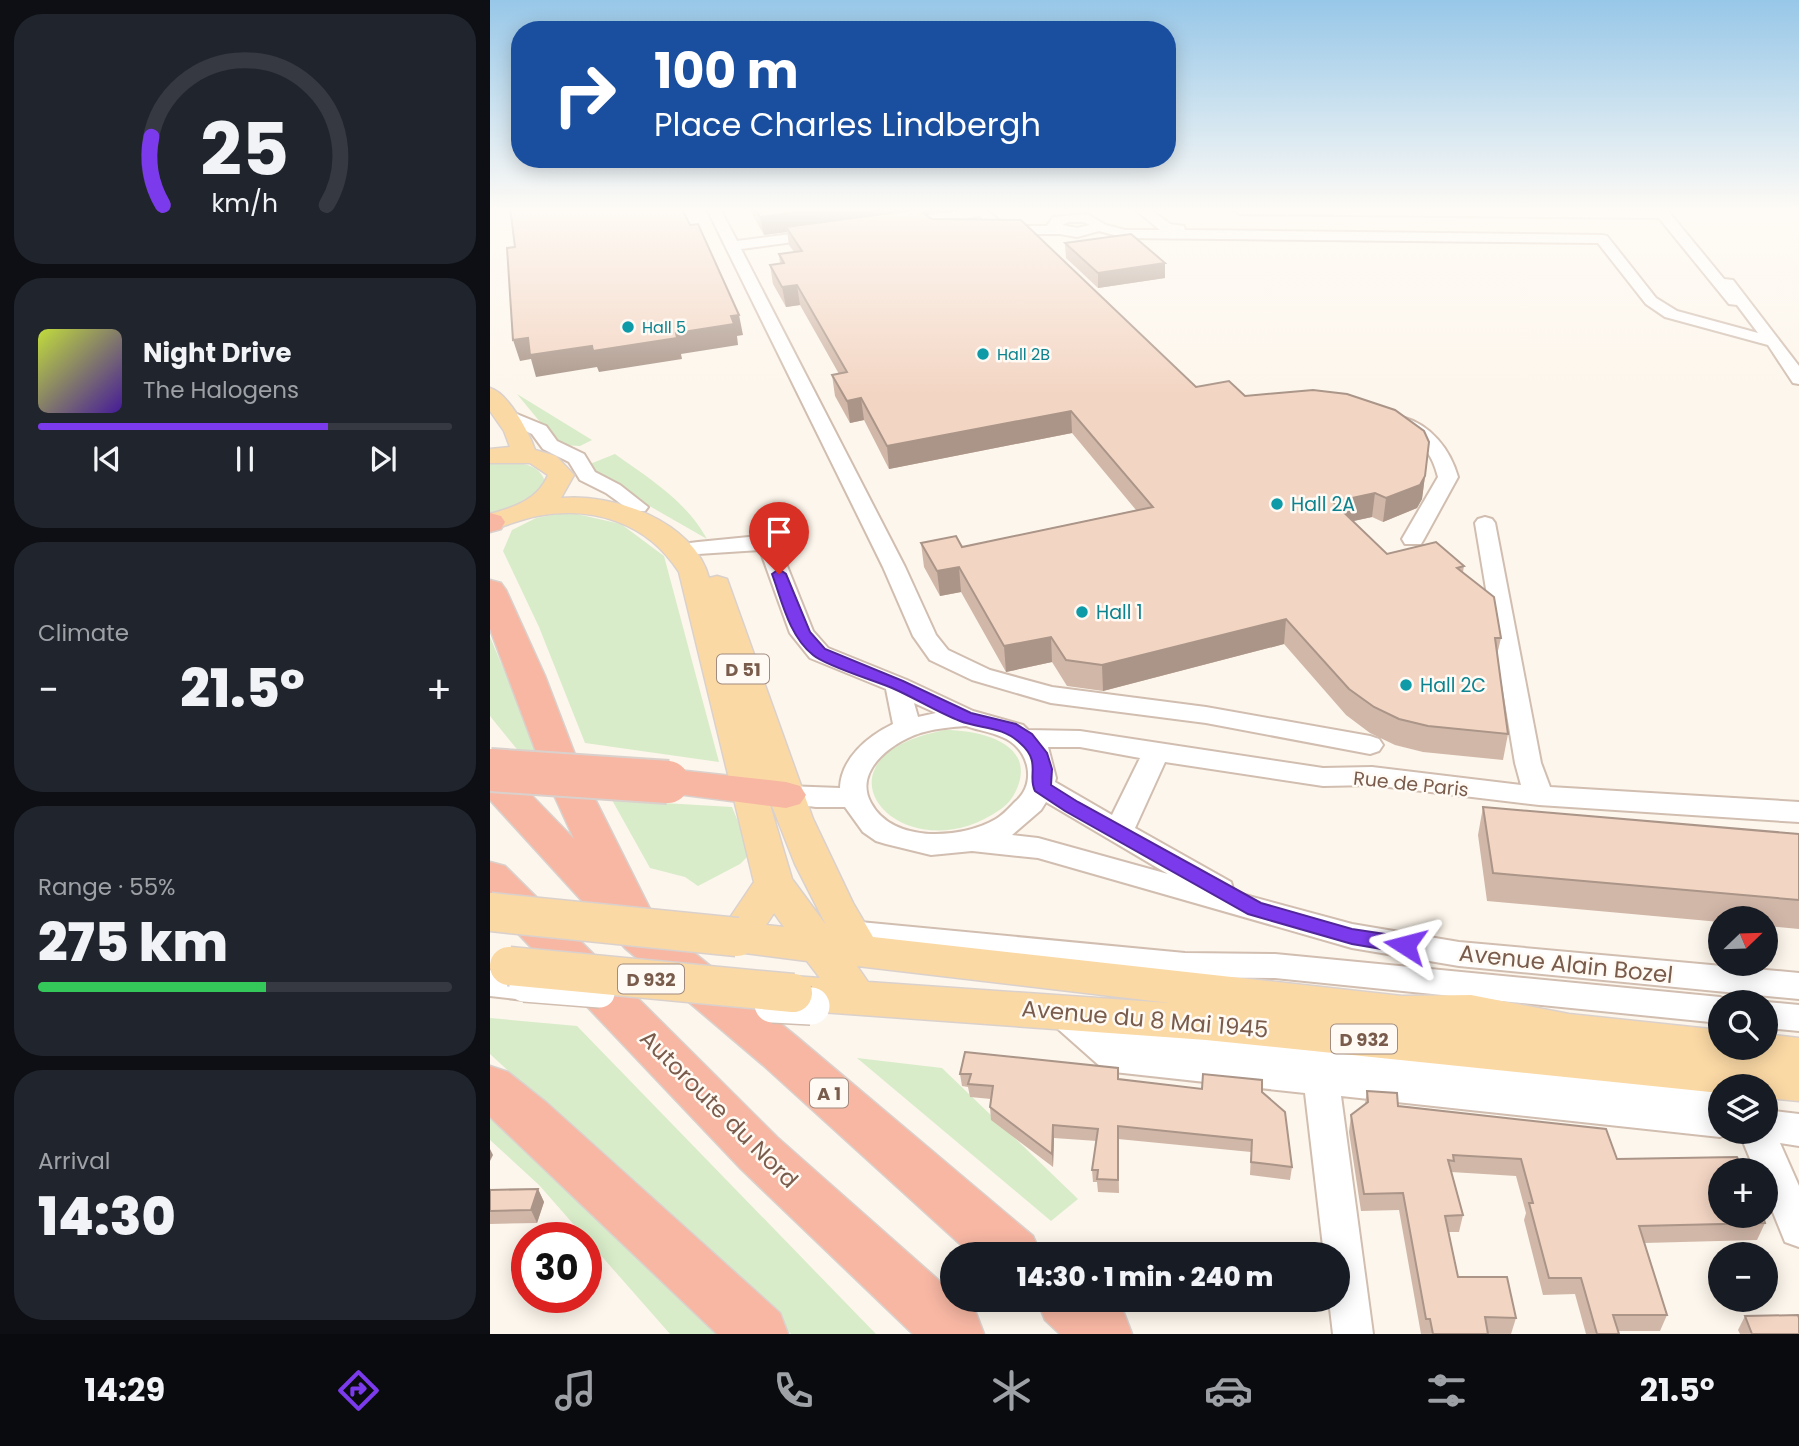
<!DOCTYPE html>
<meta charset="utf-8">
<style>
:root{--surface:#171b24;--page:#20242c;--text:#f1f3f6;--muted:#9ea1a6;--line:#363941;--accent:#7c3aed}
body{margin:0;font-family:Poppins,sans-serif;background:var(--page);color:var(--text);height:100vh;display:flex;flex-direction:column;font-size:26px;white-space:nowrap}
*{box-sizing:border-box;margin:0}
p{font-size:23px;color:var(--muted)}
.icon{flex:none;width:38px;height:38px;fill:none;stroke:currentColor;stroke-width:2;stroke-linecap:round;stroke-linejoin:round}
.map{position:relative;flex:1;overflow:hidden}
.drawer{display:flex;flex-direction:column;gap:14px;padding:14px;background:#0d0f14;width:490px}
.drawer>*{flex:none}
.top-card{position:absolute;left:21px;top:21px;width:665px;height:147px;border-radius:28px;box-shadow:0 4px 18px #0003;background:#1a4fa0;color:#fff;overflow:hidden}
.needle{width:46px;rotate:67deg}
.tools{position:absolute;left:1218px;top:906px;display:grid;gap:14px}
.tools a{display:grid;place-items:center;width:70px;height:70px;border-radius:50%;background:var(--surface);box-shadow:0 4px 18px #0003;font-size:35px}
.speed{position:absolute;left:21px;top:1222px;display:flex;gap:14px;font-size:35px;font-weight:700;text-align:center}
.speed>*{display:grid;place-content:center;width:91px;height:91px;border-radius:50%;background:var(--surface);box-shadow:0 4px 18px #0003;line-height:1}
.speed .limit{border:10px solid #d22;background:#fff;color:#111}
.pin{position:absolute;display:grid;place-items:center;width:60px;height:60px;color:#fff;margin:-72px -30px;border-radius:50% 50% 50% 0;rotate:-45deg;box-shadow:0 0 7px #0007}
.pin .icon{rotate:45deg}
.me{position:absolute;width:77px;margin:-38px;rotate:279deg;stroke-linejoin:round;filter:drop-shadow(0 0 5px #0008)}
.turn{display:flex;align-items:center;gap:24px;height:147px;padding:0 28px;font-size:32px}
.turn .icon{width:91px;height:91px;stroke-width:2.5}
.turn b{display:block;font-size:49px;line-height:60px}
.big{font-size:52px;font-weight:800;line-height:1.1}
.drawer .widget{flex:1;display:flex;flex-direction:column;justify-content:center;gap:10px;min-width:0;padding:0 24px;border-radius:28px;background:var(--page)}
.drawer .dial{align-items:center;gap:0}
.dial svg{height:182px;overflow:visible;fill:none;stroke:var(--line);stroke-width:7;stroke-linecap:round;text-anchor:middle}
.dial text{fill:var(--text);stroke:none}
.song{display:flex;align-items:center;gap:21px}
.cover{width:84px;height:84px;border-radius:10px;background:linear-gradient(135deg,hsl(70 70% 55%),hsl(260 70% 35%))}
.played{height:7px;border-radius:4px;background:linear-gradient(90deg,var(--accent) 70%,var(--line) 70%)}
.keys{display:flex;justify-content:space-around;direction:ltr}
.heat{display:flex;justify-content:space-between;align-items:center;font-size:38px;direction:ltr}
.charge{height:10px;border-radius:5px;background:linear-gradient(90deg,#34c759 55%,var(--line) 0)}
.trip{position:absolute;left:450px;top:1242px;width:410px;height:70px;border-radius:35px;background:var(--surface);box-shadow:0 4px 18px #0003;font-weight:800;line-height:70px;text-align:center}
.tabs{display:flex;height:112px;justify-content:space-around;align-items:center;background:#090b0e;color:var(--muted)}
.tabs .icon{width:49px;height:49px}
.tabs .current{color:var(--accent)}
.tabs b{font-size:32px;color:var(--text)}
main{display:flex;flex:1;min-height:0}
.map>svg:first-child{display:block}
.green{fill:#d8ecc9}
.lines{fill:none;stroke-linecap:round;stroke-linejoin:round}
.minor-casing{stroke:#d1beb0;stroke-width:4}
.major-casing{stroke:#dad1cd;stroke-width:3}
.highway-casing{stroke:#dad1cd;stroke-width:3}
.minor{fill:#fff;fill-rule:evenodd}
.major{fill:#fbd9a5;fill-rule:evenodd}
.highway{fill:#f7b7a3;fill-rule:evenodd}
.minor-bridge-far1-casing{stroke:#d1beb0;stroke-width:32;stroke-linecap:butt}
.minor-bridge-casing{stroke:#d1beb0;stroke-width:40;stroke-linecap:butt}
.major-bridge-casing{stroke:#dad1cd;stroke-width:41;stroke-linecap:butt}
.highway-bridge-casing{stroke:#dad1cd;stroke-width:46;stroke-linecap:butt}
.minor-bridge-far1{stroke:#fff;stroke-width:29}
.minor-bridge{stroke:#fff;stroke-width:37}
.major-bridge{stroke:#fbd9a5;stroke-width:38}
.highway-bridge{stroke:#f7b7a3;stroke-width:42}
.wall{fill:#d1b7a8}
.shaded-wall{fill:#aa9588}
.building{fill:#f3d5c3;stroke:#aa9588;stroke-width:2}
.route{fill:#7c3aed;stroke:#51269a;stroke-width:2}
.culture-dot{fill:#0f9aa8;stroke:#fffaf3;stroke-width:2.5}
.labels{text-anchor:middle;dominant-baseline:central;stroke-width:5;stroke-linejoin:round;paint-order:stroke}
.far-culture-label{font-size:16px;fill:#0d838f;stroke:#fffaf3;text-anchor:start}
.shield{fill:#fffaf3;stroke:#a28b7f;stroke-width:2}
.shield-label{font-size:18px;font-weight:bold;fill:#7a5c4d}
.culture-label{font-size:19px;fill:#0d838f;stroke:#fffaf3;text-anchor:start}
.street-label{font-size:19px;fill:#7a5c4d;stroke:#fffaf3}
.near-street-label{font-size:23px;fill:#7a5c4d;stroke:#fffaf3}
</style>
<main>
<section class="drawer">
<div class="widget dial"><svg viewBox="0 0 100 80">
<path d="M14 69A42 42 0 1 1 86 69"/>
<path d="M14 69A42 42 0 0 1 9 39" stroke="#7c3aed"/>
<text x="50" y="56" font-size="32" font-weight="700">25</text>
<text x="50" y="72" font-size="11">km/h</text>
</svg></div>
<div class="widget">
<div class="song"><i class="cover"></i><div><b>Night Drive</b><p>The Halogens</p></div></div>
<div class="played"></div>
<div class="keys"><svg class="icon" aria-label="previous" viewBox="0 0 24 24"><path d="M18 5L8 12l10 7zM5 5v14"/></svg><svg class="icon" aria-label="pause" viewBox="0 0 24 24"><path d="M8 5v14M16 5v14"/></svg><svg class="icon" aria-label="next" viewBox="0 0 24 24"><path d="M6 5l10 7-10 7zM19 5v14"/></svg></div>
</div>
<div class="widget"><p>Climate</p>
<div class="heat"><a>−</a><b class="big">21.5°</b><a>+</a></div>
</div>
<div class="widget"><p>Range · 55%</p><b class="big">275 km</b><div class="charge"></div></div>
<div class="widget"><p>Arrival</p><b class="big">14:30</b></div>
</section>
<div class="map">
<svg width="1309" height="1334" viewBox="0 0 1309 1334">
<rect width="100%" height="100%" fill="#fdf6ec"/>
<!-- green -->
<g class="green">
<polygon points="27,394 102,440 90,446 69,445"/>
<path d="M125,454C160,479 196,501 217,539L149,500L101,478L100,464Z"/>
<path d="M0,463C20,463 47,459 55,481C46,503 21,508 0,517Z"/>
<polygon points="78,512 131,524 174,556 229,762 95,743 49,627 13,551 22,530 46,518"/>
<polygon points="0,637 50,755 30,753 0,716"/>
<path d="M455,730C484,730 542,740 529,783C526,793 520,803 511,809C413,879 307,758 455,730Z"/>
<polygon points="122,800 242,807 261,853 250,864 208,886 195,877 160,868"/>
<polygon points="0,1018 87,1026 386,1334 301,1334 0,1054"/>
<polygon points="367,1058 452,1068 588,1199 561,1221"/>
<polygon points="0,1114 246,1334 180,1334 49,1185 0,1140"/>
</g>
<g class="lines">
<defs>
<g id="minor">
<polygon points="216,207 229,207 247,241 332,230 339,234 332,238 251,249 415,567 446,635 458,650 500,670 562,687 716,707 880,736 889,739 893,745 889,751 880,754 716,723 561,703 482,680 440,660 423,636 393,567"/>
<path d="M642,207H657L680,224L694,226L695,230L1112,235L1117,236L1166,298L1187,311L1268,333L1247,305L1239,304L1169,218L750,214L743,210L744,207L1178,211L1234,279L1243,280L1309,366V384L1303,383L1278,345L1175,317L1156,304L1108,243L635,238L609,231L587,237L570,234H510L505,233L490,216L410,227L403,223L410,219L493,208L517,226H557L563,217L597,214L616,225L635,230H670ZM578,222H594L600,225L587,228L572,225Z"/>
<polygon points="17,410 56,426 67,441 94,454 105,472 130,485 158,507 155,511 141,511 116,493 90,480 79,462 53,449 42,434 11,419 8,415"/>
<path d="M912,417C941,425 960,449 968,477L934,539L931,544H915L912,539L948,477C938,437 922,448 903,423Z"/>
<path d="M995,517L1002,519L1005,523L1051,763L1060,787L1309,802V822L1049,805L882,785L833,786L675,762L645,828L741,882L744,892L862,924L969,942L1309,973V999L969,966L862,948L548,858L482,851L441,855L396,844L386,841L373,832L355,807H326L286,802L282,795L286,788L296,786L350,788C351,758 378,736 403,724L396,689L320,658L300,633L270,550L208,554L200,553L197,548L200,543L208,542L269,536L287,541L323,631L338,648L417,680L483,711L533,725L538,730L590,731L833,768L882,767L1031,785L1025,763L985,523L988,519ZM424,703L446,713L428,717ZM476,726C488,730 501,732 512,737C538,747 548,782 526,801C520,807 513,815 506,819C472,839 403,844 381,803C362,769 407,739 434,732C448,728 462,727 476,726ZM558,747H590L650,758L622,815L565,782L566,778ZM556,802L678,874L548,838L522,835L551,810Z"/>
<polygon points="349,920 695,953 785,954 1230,997 1243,1003 1230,1003 1230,1023 785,978 695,977 349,944 338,940 334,932 338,924"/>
<polygon points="0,970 45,978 50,987 45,996 34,1000 0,996"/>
<polygon points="571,999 583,1003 613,1029 616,1023 628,1019 1230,1078 1242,1082 1244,1087 1230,1087 1230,1132 1242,1132 1230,1137 851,1096 883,1334 843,1334 839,1300 847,1300 847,1255 834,1255 815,1093 624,1072 612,1068 559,1021 555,1012 559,1003"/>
<polygon points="1276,1002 1309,1005 1309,1031 1276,1028 1276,1003 1273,1003"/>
<polygon points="1276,1110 1309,1114 1309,1146 1290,1143 1309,1186 1309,1247 1295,1242 1276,1195 1276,1171 1265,1171 1249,1132 1276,1132"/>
</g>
<path id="major" d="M0,388C18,393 39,432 45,450L66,456L84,475L71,498C123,493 204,521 219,578L227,576L237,579L323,819L363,903L383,937L912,996L981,995L1079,1014L1230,1030V1048H1276V1034L1309,1038V1101L1276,1098V1087H1230V1093L716,1040L303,1010L288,1005L282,993L288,981L303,976L330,978L317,961L247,952L233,948L227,937L264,882L189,572C158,523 103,505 47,516C31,519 16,526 0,530V514C24,507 48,500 58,475L40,463H0V449L20,447L14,431L0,411ZM275,788L305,864L336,925L302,879ZM284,913L294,927L276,925ZM367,966L680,1003L378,982Z"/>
<g id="highway">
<polygon points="0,513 11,516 15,522 11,529 0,532"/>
<polygon points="0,580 11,583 16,590 55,676 92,773 161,911 158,915 307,1037 543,1236 551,1255 482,1255 273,1065 135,948 0,800 0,763 14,767 84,839 54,773 0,629"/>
<polygon points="178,769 296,782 310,786 316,795 310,804 296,808 164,791 158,782 164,773"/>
<polygon points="0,862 15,866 287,1137 462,1292 462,1300 471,1300 486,1313 494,1334 423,1334 251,1169 0,904"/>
<polygon points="0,1066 18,1072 57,1103 290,1313 298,1334 227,1334 0,1117"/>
<polygon points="547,1300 618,1300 634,1313 642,1334 570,1334 555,1320"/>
</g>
</defs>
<!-- minor casing -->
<use href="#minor" class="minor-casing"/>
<!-- major casing -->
<use href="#major" class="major-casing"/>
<!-- highway casing -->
<use href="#highway" class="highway-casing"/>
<!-- minor -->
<use href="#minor" class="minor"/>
<!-- major -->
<use href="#major" class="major"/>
<!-- highway -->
<use href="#highway" class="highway"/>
<defs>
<polyline id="minor-bridge-far1" points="34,987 110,993"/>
<polyline id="minor-bridge" points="283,1004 321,1006"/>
<g id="major-bridge">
<polyline points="0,912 247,937"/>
<polyline points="19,966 303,993"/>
</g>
<polyline id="highway-bridge" points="0,770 178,782"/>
</defs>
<!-- minor-bridge-far1 casing -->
<use href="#minor-bridge-far1" class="minor-bridge-far1-casing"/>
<!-- minor-bridge casing -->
<use href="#minor-bridge" class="minor-bridge-casing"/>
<!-- major-bridge casing -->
<use href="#major-bridge" class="major-bridge-casing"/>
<!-- highway-bridge casing -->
<use href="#highway-bridge" class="highway-bridge-casing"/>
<!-- minor-bridge-far1 -->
<use href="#minor-bridge-far1" class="minor-bridge-far1"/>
<!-- minor-bridge -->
<use href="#minor-bridge" class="minor-bridge"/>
<!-- major-bridge -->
<use href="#major-bridge" class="major-bridge"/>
<!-- highway-bridge -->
<use href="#highway-bridge" class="highway-bridge"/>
</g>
<!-- wall -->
<g class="wall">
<polygon points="258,207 461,207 462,210 438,213 438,216 706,387 755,396 935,476 932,499 927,508 893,522 882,517 863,521 897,554 974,566 973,572 1011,638 1007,655 1018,734 1013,760 933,752 905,745 880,733 856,715 794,644 613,691 577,686 562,662 516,672 471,592 450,596 434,567 431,543 472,547 646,510 582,433 399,469 374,420 360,423 345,396 342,375 349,374 310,305 296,307 283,284 280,265 290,264 289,254 304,252 299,245 297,232 274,235"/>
<polygon points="575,243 675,263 675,278 608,288 576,258"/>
<polygon points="993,807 1309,834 1309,929 1276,926 1276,919 1230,919 1230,922 997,901 988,835"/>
<polygon points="470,1074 628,1079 712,1089 772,1092 802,1167 800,1180 760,1175 761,1152 628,1139 629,1193 608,1192 607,1182 603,1182 602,1170 607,1141 564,1138 563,1167 501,1120 500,1107 501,1099 480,1097 478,1087 472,1086"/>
<polygon points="877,1091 908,1106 1127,1159 1275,1223 1267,1240 1154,1243 1177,1315 1170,1331 1128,1331 1129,1334 1096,1334 1085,1294 1053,1295 1034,1220 1036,1213 1026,1176 961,1172 973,1215 969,1232 959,1232 968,1277 1026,1318 1021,1334 931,1334 909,1210 871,1211 859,1132 861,1115 875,1104"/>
<polygon points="0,1188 1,1190 48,1189 54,1202 47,1223 0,1224"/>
<polygon points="1255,1316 1309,1334 1250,1334 1248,1330"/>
</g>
<!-- shaded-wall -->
<g class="shaded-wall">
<polygon points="346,207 461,207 462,210 438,213 439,226 296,227 297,232 274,235 270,217"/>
<polygon points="675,263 675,278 608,288 608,273"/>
<polygon points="307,285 310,305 296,307 292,287"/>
<polygon points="249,315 253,335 247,336 248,345 191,354 192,359 109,372 107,367 46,377 41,359 30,361 23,340 38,338 102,346 186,333 241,316"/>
<polygon points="371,398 374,420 360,423 357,401"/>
<polygon points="581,411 582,433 399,469 397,446"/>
<polygon points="935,476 932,499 927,508 893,522 896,498"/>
<polygon points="885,493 882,517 841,526 843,502"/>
<polygon points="469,567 471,592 450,596 447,571"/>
<polygon points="796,619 794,644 613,691 612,665"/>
<polygon points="561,637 562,662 516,672 514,646"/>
<polygon points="563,1125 564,1138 563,1167 562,1154"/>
<polygon points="0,1149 3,1155 0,1161"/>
<polygon points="48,1189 54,1202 47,1223 41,1210"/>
</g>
<!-- building -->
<g class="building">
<polygon points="20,207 191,207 200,225 208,224 249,315 241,316 244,324 186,333 187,338 103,351 102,346 40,355 38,338 23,340 17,248 25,247"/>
<polygon points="265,207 346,207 270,217"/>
<polygon points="438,208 433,213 442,219 531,220 706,387 739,381 755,396 823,390 857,394 905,410 934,431 939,442 935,476 930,485 896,498 885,493 843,502 897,554 946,542 974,566 967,568 1004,597 1011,638 1005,638 1018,734 938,726 909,719 884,707 859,689 796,619 612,665 576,660 561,637 514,646 469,567 447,571 431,543 466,536 472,547 663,507 581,411 397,446 371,398 357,401 342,375 357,372 307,285 292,287 280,265 294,263 289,254 312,251 296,227"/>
<polygon points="641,234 675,263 608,273 575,243"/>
<polygon points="993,807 1309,834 1309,900 1003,873"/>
<polygon points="475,1052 628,1068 628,1079 712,1089 713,1074 772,1080 772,1092 795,1112 802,1167 761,1162 762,1140 628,1126 628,1180 607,1179 608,1170 602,1170 608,1129 563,1125 562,1154 500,1107 503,1086 478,1084 481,1074 470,1074"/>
<polygon points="877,1091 907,1093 908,1106 1116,1129 1127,1159 1247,1157 1253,1171 1230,1171 1230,1216 1273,1216 1275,1223 1149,1226 1177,1315 1123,1315 1129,1334 1107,1334 1091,1278 1059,1278 1039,1203 1043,1203 1031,1159 963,1155 964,1161 958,1160 973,1215 955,1216 968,1277 1017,1277 1026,1318 995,1317 998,1334 943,1334 940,1319 936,1319 913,1193 874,1194 861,1115 878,1102"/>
<polygon points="48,1189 41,1210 0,1211 0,1190"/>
<polygon points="722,1246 780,1247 780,1255 722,1255"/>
<polygon points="1308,1315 1309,1318 1309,1334 1262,1334 1255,1316"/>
</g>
<!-- sky -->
<linearGradient id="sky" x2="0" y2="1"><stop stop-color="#97c7e8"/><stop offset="0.53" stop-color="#fefbf6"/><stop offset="1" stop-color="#fefbf6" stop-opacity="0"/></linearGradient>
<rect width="1309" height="394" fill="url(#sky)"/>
<!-- route -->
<path class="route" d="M289,569L296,574L320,632L335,649L413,681L481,713L526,724L542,734L557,753L562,769L561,785L588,802L771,903L862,929L915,937L923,940L926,945L923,951L915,953L862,944L758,914L575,811L545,791C537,776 552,762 530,743C512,726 491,729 470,721C447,712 425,698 402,688C383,680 336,666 323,655C299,636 292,601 282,574Z"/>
<!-- markers -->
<g class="culture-dot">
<circle cx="138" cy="327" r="7"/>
<circle cx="493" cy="354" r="7"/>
<circle cx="787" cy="504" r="7"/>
<circle cx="592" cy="612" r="7"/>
<circle cx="916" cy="685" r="7"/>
</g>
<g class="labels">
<!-- far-culture labels -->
<g class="far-culture-label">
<text x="152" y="327">Hall 5</text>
<text x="507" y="354">Hall 2B</text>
</g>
<!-- shield labels -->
<g class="shield">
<rect x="227" y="654.5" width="52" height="29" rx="5"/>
<rect x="128" y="964.5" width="66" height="29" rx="5"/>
<rect x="841" y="1024.5" width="66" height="29" rx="5"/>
<rect x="320" y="1078.5" width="38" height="29" rx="5"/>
</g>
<g class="shield-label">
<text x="253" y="669">D 51</text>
<text x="161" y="979">D 932</text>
<text x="874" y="1039">D 932</text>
<text x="339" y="1093">A 1</text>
</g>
<!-- culture labels -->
<g class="culture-label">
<text x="801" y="504">Hall 2A</text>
<text x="606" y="612">Hall 1</text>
<text x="930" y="685">Hall 2C</text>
</g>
<!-- street labels -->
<g class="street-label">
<text transform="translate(921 784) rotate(6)">Rue de Paris</text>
</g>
<!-- near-street labels -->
<g class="near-street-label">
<text transform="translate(1076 964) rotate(6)">Avenue Alain Bozel</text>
<text transform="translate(655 1019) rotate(5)">Avenue du 8 Mai 1945</text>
<text transform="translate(229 1109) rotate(45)">Autoroute du Nord</text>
</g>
</g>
</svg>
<div class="tools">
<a><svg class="needle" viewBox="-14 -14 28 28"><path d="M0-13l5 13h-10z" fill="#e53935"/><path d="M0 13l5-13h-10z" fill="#9ea1a6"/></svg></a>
<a><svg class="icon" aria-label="search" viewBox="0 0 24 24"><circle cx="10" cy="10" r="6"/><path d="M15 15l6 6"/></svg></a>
<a><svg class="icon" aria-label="layers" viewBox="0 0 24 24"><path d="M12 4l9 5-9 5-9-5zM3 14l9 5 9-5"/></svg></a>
<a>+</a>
<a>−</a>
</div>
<div class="speed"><div class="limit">30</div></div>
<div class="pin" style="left:289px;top:574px;background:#d93025"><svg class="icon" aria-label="arrive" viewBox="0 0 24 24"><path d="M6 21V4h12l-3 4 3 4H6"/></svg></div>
<svg class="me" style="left:915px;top:945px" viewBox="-20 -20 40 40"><path d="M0-17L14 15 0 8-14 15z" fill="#7c3aed" stroke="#fff" stroke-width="4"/></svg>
<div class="trip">14:30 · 1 min · 240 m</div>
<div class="top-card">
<div class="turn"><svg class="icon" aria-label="right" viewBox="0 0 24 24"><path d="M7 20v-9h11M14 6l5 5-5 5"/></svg><div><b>100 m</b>Place Charles Lindbergh</div></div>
</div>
</div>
</main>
<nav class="tabs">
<b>14:29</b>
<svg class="icon current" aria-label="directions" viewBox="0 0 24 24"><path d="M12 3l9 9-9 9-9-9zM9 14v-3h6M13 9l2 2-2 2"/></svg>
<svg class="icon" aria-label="music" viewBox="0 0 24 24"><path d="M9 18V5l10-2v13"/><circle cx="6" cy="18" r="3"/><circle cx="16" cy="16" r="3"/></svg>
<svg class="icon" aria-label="phone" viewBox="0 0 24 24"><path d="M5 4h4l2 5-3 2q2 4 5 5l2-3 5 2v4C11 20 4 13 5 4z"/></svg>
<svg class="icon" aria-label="climate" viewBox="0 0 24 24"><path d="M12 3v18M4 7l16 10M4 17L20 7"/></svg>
<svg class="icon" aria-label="car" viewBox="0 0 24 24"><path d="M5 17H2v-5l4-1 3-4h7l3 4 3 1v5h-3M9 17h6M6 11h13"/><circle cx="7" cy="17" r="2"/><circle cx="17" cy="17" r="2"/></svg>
<svg class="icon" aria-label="filters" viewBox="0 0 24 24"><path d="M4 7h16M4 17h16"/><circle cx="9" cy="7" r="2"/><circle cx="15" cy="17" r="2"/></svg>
<b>21.5°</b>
</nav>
